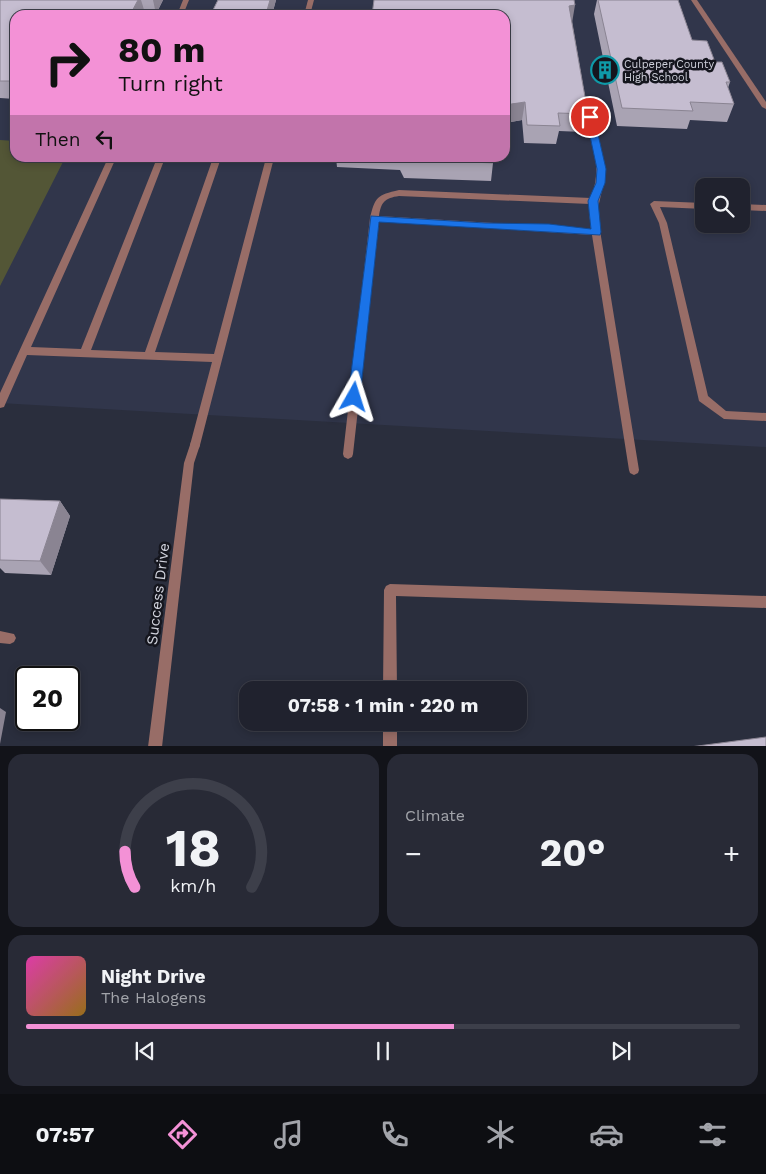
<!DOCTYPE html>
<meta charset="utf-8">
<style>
:root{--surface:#20222e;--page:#282a36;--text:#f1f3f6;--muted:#a2a4aa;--line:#3d3f4a;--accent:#f391d6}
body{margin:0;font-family:"Work Sans",sans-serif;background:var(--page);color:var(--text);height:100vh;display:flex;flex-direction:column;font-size:19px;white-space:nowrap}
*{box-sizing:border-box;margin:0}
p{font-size:16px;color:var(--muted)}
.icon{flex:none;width:28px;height:28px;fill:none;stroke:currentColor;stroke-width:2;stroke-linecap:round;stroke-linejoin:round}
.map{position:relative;height:746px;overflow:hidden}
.panel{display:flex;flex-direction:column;gap:8px;padding:8px;background:#121319;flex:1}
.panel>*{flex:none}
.banner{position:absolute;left:10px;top:10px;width:500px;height:152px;border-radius:15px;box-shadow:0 2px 8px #0003,0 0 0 1px var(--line);background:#f391d6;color:#111;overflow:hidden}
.fabs{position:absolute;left:695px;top:178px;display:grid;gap:10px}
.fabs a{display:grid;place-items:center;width:55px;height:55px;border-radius:10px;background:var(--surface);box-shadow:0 2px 8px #0003,0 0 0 1px var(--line);font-size:25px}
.speed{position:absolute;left:15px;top:666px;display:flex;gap:10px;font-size:25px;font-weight:700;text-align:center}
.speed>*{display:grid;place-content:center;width:65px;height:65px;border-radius:50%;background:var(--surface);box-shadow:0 2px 8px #0003,0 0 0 1px var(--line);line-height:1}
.speed .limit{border:2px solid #111;border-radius:8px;background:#fff;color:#111}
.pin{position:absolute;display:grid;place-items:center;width:42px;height:42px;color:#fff;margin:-21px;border:2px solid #fff;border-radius:50%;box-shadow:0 1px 5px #0007}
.me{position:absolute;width:55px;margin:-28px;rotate:6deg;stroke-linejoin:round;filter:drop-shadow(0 0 4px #0008)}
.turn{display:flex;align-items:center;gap:18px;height:105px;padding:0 25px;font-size:22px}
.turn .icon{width:65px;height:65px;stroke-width:2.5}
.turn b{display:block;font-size:35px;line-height:42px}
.then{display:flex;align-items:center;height:48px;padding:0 25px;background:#0003;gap:10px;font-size:19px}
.big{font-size:38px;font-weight:700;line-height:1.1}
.panel .card{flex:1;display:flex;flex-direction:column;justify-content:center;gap:8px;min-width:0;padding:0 18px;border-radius:15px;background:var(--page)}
.panel .dial{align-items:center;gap:0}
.dial svg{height:130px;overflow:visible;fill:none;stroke:var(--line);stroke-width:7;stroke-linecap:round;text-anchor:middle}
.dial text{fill:var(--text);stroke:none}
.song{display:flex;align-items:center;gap:15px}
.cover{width:60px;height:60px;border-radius:8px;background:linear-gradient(135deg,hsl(320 70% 55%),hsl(40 70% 35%))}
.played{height:5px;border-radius:2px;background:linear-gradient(90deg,var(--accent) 60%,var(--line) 60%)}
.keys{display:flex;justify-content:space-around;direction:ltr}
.heat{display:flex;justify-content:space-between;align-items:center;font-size:28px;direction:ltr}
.panel .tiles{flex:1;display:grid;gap:8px;grid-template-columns:1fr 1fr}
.card:last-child{grid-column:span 2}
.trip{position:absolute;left:239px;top:681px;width:288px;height:50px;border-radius:15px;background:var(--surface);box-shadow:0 2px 8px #0003,0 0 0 1px var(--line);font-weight:700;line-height:50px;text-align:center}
.tabs{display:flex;height:80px;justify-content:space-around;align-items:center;background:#0d0e12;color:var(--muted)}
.tabs .icon{width:35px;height:35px}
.tabs .selected{color:var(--accent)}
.tabs b{font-size:22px;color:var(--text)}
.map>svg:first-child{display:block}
.built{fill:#31364b;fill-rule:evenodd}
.green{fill:#535636}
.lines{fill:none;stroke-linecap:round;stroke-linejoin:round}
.service{fill:#986d67;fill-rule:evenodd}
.minor{fill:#986d67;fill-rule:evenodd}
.wall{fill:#a9a3b3}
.shaded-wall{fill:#8a8492}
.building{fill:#c5bdd0;stroke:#8a8492}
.route{fill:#1a73e8;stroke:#114b97}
.labels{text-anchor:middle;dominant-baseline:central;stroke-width:5;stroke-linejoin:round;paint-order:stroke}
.far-poi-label{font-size:11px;fill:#cfd1db;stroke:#15161e;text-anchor:start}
.near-street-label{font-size:15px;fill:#cfd1db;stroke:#15161e}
</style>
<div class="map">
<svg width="766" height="747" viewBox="0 0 766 747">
<rect width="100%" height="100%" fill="#2a2e3d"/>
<!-- built -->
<path class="built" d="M0,0H766V447L0,403ZM15,15H505V158H15ZM704,186H741V224H704Z"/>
<!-- green -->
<polygon class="green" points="0,140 15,141 15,158 65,158 0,286"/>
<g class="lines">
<!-- service -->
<g class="service">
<polygon points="183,0 189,0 183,15 177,15"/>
<polygon points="308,0 314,0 310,15 304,15"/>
<polygon points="691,0 697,0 766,102 766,109 762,107"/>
<path d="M587,115H593L594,117L605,167L604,182L597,212L639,470L638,473L634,475L630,473L629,470L592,235L379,221L353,454L352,457L348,459L344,457L343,454L370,218C375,197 377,195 399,190L591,198C602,168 593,147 586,117ZM399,196L590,204L589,212L591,229L379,216C381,202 385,198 399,196Z"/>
<polygon points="108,158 116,158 31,347 81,349 157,158 165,158 91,350 145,352 213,158 221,158 155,352 214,354 266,158 274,158 200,445 199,448 195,450 191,448 190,445 212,362 27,355 4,407 0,408 0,393"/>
<polygon points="654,201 704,203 704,209 660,207 667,223 708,396 726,411 766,413 766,421 724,419 699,401 659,223 650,204"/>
<polygon points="741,204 766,205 766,211 741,210"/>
<polygon points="390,584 766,596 766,608 396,596 397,690 383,690 384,590 386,586"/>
<rect x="383" y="722" width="14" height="25"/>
</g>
<!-- minor -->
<g class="minor">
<polygon points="195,440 199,442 200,445 194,463 162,747 148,747 184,463 191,442"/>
<polygon points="0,631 14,634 16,638 14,642 10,644 0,643"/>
</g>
</g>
<!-- wall -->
<g class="wall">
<polygon points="0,0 163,0 156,14 145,13 144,15 15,15 15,99 0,98"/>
<polygon points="218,0 276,0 272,15 214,15 213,10"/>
<polygon points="597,0 678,0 692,40 715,62 730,82 728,88 734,104 727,122 690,120 687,129 617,126 594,14"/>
<polygon points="572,22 588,114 583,132 559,131 556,144 524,143 522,120 505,123"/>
<polygon points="336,158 493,158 493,163 491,181 404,178 400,170 337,167"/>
<polygon points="0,499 60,501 70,516 51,575 5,573 0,568"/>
</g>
<!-- shaded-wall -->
<g class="shaded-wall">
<polygon points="138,0 141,0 145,13 144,15 130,15"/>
<polygon points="153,0 163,0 156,14"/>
<polygon points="270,0 276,0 272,15 266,15"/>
<polygon points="575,5 572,23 569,6"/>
<polygon points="525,102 522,120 505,123 505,105"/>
<polygon points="60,501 70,516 51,575 40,561"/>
<polygon points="0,708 6,712 0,744"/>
</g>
<!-- building -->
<g class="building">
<polygon points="0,0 138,0 130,15 15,15 15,81 0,81"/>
<polygon points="218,0 270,0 266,14 213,10"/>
<polygon points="374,0 574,0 575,5 569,6 588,114 558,113 560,126 527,125 525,102 505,105 505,15 372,15"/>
<polygon points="598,0 678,0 692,40 707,41 715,62 722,62 730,82 726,82 734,104 690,102 693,111 622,108"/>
<polygon points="404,158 493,158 493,163 405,159"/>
<polygon points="0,499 60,501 40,561 0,560"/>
<polygon points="766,737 766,747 690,747"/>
</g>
<!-- route -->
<polygon class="route" points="587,115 594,117 606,169 605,183 598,201 601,232 600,235 379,222 360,397 358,400 350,400 348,397 371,216 485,223 549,224 591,229 588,201 596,183 597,169 586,117"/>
<!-- icons -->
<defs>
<symbol id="building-ring" viewBox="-11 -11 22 22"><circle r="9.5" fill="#15161e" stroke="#0f9aa8" stroke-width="1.5"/><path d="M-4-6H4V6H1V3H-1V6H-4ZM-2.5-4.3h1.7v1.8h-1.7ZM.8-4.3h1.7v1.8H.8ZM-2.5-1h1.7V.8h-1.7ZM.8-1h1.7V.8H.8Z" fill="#0f9aa8"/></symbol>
</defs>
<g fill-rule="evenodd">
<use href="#building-ring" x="589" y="54" width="32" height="32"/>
</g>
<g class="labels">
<!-- far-poi labels -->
<g class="far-poi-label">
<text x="624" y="64">Culpeper County<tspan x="624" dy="13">High School</tspan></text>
</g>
<!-- near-street labels -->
<g class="near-street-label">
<text transform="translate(158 594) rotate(-83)">Success Drive</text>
</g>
</g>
</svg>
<div class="fabs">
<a><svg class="icon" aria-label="search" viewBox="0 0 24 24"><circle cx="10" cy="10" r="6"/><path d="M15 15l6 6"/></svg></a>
</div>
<div class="speed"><div class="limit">20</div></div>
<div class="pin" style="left:590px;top:117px;background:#d93025"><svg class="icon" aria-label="arrive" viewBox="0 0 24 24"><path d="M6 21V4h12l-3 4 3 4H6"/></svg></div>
<svg class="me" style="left:354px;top:397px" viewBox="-20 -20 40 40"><path d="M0-17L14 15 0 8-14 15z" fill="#1a73e8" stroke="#fff" stroke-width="4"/></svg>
<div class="trip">07:58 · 1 min · 220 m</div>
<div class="banner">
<div class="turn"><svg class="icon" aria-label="right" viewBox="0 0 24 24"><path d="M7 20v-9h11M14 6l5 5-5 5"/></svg><div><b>80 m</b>Turn right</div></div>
<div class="then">Then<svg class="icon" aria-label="left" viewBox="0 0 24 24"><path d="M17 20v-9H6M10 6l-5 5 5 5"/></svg></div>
</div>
</div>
<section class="panel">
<div class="tiles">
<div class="card dial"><svg viewBox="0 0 100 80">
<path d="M14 69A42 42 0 1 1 86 69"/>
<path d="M14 69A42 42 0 0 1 8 47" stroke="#f391d6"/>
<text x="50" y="56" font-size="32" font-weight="700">18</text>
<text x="50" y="72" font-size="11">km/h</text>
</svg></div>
<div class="card"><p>Climate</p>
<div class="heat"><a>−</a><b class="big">20°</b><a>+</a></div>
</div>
<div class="card">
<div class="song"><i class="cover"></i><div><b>Night Drive</b><p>The Halogens</p></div></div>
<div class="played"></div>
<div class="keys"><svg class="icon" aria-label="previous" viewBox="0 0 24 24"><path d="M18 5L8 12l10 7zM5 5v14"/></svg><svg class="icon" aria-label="pause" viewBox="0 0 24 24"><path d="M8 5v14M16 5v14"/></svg><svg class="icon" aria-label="next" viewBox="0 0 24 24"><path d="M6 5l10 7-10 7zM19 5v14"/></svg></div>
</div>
</div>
</section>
<nav class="tabs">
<b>07:57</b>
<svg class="icon selected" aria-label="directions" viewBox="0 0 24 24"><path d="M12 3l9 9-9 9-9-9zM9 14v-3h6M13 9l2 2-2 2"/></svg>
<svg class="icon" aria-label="music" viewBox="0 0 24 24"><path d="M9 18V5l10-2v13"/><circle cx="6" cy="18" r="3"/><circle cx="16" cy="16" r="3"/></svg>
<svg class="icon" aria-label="phone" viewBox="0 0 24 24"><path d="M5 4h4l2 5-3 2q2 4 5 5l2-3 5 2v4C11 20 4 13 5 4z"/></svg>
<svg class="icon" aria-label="climate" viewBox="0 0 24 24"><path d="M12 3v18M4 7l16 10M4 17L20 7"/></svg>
<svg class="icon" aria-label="car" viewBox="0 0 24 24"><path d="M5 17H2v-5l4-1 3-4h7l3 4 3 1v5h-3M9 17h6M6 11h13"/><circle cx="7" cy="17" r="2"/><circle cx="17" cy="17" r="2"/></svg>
<svg class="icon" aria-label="filters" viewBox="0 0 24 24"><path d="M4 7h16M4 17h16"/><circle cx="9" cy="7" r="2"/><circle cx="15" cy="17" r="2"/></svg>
</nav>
